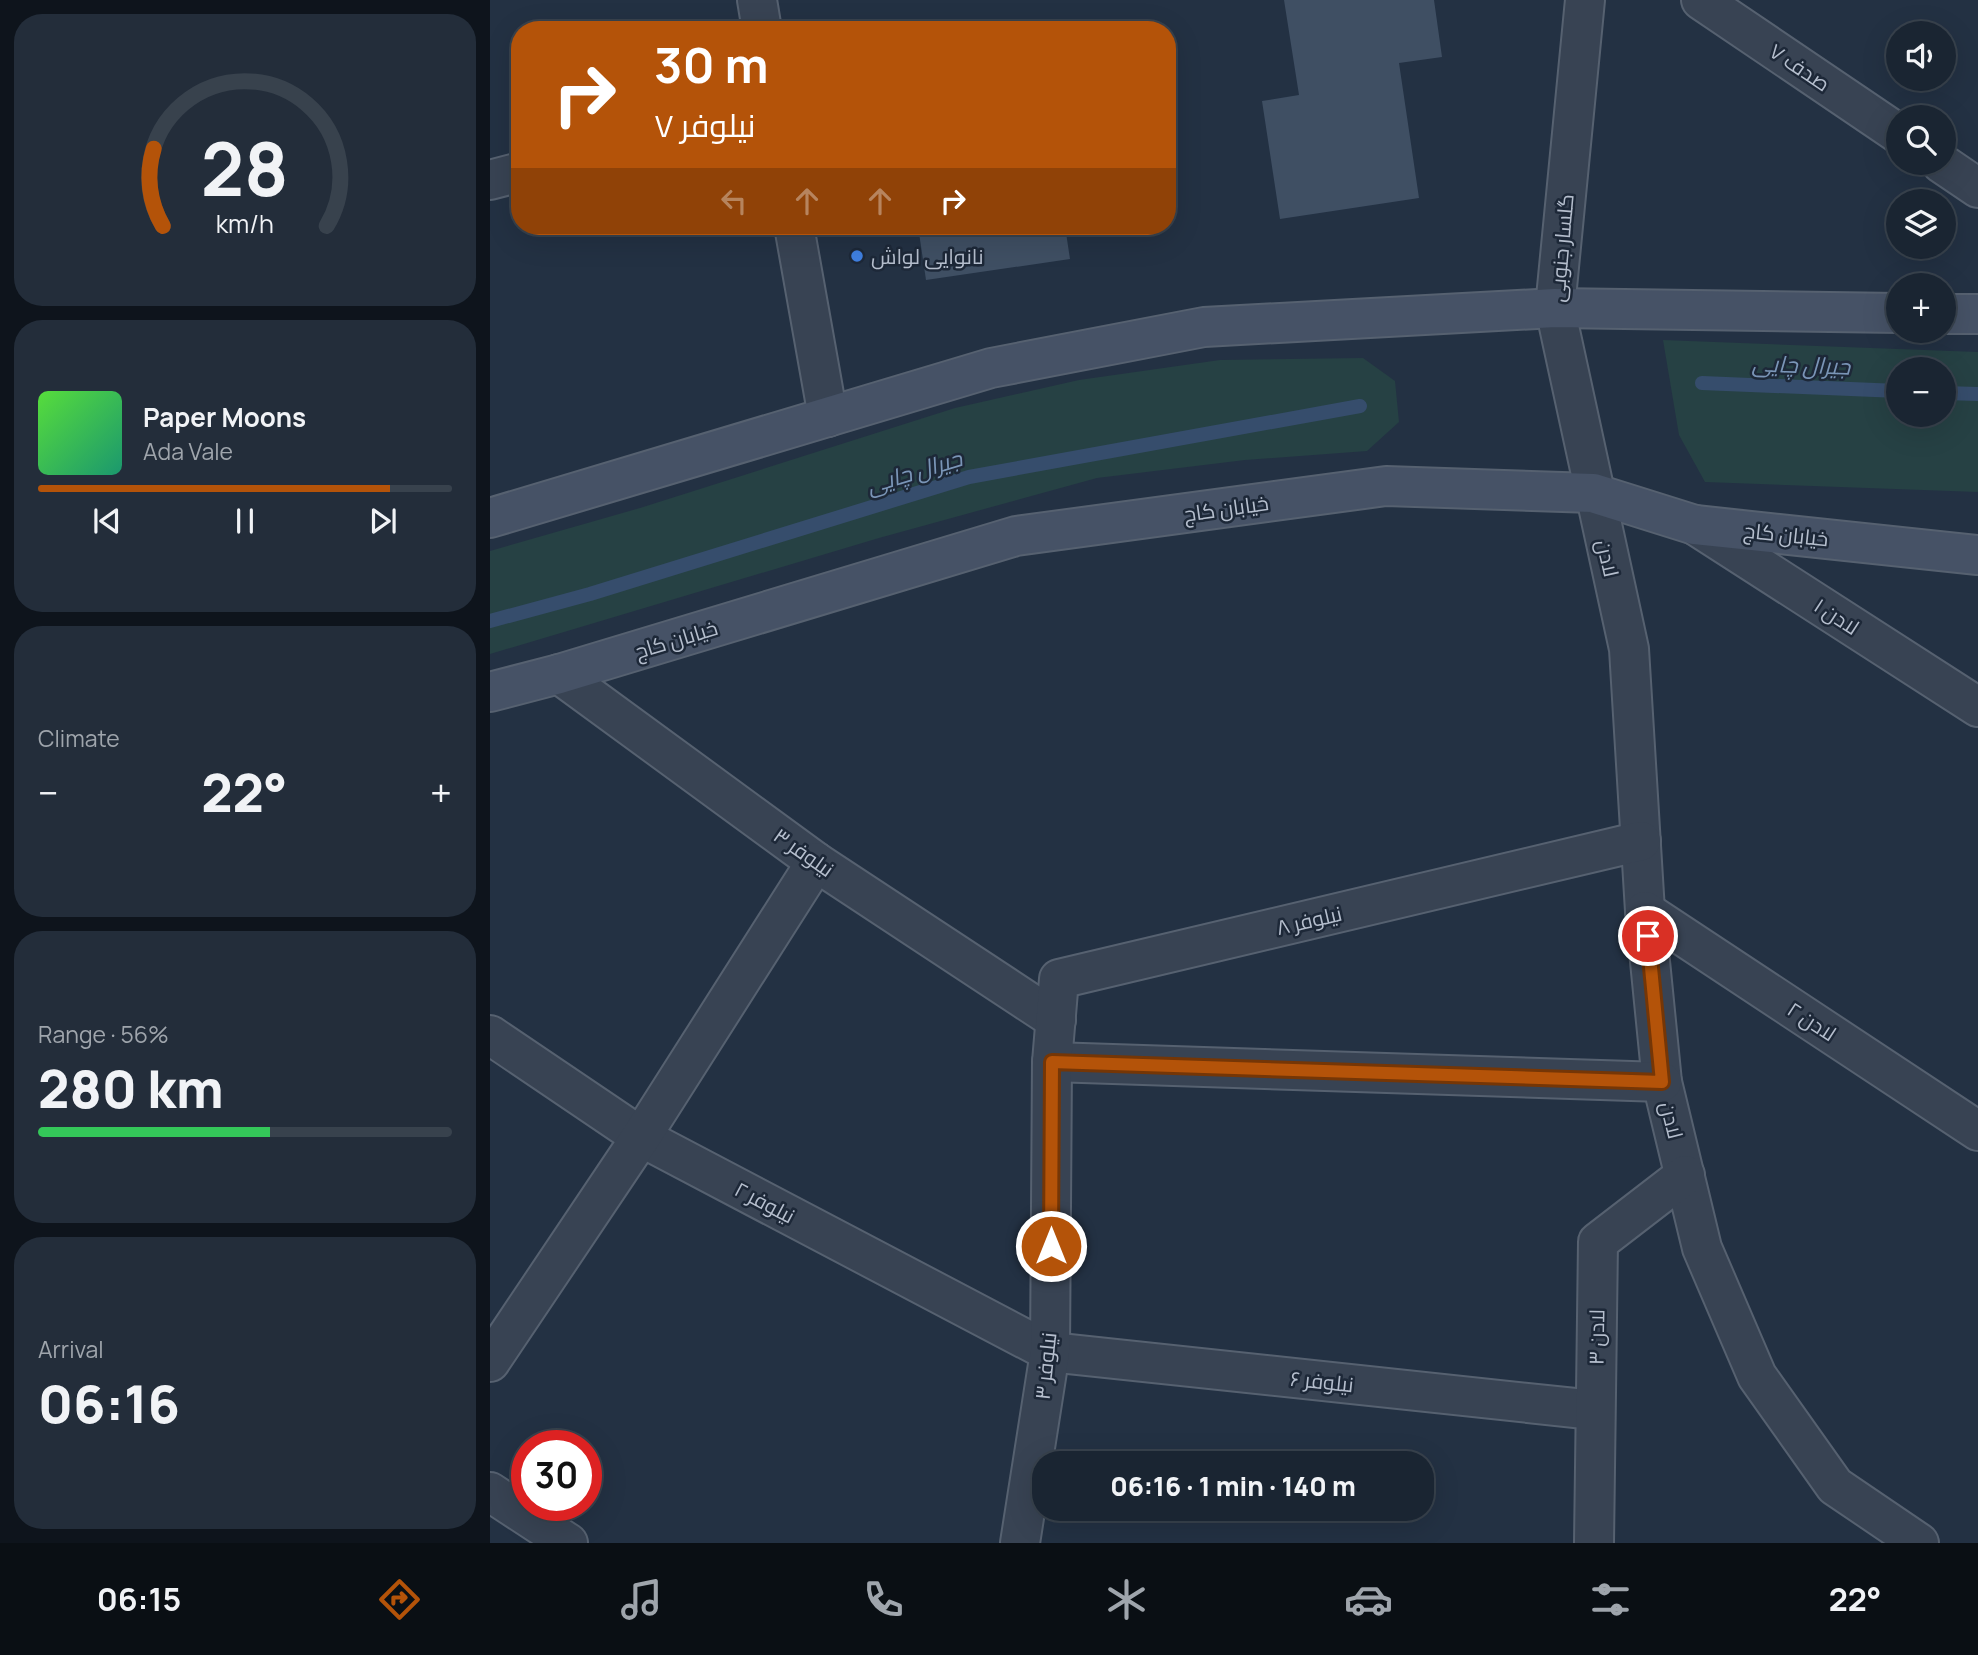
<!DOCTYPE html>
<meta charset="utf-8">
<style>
:root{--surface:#1a2532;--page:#232d3a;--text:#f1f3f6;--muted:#9fa5ac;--line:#38424d;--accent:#b45309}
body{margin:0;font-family:Manrope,Cairo,sans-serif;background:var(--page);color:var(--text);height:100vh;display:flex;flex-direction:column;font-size:26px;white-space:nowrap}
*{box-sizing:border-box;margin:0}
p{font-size:23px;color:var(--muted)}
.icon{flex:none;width:38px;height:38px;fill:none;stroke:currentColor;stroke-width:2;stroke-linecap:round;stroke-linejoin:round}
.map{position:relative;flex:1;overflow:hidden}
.panel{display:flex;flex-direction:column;gap:14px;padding:14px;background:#0e141c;width:490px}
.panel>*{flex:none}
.banner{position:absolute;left:21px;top:21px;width:665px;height:214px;border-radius:28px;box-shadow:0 7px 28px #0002,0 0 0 2px var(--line);background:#b45309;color:#fff;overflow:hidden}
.fabs{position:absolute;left:1396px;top:21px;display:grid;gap:14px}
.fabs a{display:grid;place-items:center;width:70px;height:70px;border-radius:50%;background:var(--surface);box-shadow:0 7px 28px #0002,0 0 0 2px var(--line);font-size:35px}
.speed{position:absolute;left:21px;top:1430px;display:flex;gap:14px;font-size:35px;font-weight:700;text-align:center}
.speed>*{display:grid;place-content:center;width:91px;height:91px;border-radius:50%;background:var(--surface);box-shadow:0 7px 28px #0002,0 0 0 2px var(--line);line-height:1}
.speed .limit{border:10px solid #d22;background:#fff;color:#111}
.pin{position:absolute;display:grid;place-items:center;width:60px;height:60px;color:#fff;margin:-30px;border:4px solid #fff;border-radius:50%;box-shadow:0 2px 7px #0007}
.me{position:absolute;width:77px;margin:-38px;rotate:0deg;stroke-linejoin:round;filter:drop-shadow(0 0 5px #0008)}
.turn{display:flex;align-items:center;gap:24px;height:147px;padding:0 28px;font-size:32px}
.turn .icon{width:91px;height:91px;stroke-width:2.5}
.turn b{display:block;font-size:49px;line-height:60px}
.lanes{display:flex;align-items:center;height:66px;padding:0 28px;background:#0003;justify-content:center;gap:35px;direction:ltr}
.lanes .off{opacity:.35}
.big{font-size:52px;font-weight:800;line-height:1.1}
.panel .card{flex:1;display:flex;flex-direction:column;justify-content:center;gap:10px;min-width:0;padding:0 24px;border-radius:28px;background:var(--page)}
.panel .dial{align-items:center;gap:0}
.dial svg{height:182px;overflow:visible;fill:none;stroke:var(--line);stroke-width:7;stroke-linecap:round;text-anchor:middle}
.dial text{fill:var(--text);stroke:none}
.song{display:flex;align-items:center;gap:21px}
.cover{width:84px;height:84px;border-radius:10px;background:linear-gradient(135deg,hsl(110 70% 55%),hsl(160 70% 35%))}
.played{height:7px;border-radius:4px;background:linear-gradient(90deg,var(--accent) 85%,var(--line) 85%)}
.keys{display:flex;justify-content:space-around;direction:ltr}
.heat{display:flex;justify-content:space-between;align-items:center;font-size:38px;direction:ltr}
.charge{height:10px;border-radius:5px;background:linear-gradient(90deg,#34c759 56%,var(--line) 0)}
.trip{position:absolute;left:542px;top:1451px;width:402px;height:70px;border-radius:28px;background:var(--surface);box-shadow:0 7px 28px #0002,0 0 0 2px var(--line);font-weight:800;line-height:70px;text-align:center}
.menu{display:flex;height:112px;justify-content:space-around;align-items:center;background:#0a0f14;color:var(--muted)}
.menu .icon{width:49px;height:49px}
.menu .on{color:var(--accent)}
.menu b{font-size:32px;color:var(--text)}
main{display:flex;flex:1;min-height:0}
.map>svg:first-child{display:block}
.green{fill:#264144;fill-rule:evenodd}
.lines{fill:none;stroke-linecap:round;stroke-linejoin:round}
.stream{stroke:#364d6c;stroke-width:14}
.building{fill:#3f4f63}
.minor-casing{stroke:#566170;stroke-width:42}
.secondary-casing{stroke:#566170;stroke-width:42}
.minor{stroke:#384353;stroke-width:38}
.secondary{stroke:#465266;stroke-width:38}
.route-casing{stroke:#753606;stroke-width:18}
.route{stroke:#b45309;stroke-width:12}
.shop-dot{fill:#3f7fe0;stroke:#1d2838;stroke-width:2.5}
.labels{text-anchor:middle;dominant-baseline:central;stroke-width:5;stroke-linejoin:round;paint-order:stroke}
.street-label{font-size:21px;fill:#b5becd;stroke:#1d2838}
.poi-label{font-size:21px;fill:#b5becd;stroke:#1d2838;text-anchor:start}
.water-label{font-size:23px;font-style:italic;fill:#7a95b7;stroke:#1d2838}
</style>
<main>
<section class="panel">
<div class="card dial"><svg viewBox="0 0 100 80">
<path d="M14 69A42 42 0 1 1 86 69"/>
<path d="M14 69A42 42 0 0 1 10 35" stroke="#b45309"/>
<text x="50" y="56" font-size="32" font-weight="700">28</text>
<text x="50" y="72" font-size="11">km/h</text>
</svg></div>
<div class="card">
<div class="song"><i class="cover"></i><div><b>Paper Moons</b><p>Ada Vale</p></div></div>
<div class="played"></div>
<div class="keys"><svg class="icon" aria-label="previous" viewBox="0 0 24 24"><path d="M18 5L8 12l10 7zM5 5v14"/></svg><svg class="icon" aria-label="pause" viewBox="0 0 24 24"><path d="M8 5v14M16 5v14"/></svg><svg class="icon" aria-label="next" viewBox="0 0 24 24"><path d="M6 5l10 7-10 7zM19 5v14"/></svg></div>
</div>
<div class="card"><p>Climate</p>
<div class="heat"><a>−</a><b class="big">22°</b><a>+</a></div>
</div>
<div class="card"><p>Range · 56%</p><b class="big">280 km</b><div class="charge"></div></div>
<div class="card"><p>Arrival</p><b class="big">06:16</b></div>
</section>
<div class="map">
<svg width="1488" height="1543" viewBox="0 0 1488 1543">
<rect width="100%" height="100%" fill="#233143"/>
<!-- green -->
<g class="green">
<path d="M1173,340L1488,352V492L1215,482L1189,435ZM1409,369H1454V415H1409Z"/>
<polygon points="873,358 905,381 909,422 877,451 755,460 607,478 389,538 0,654 0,551 150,508 465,408 589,380 730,360"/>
</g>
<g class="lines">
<!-- stream -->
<g class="stream">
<polyline points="1212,383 1409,391"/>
<polyline points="1454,393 1488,394"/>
<polyline points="0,621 100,594 479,477 870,406"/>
</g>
</g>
<!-- building -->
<g class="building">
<polygon points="794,0 944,0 952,57 909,63 929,198 790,219 772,101 809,95"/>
<polygon points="428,226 575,226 580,259 436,280"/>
</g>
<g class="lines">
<defs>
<g id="minor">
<polyline points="267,0 272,30"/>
<polyline points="1095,0 1065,308 1139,649 1155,911 1172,1082 1212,1248 1267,1376 1345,1486 1429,1543"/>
<polyline points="1211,0 1409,134"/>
<polyline points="1451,163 1488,188"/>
<polyline points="0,180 30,172"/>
<polyline points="304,226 338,417"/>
<polyline points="1205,525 1488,707"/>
<polyline points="69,674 326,862 566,1020"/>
<polyline points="1155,911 1488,1131"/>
<polyline points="0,1035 151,1137 560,1352 1104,1410"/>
<polyline points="562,1062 1172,1082"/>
<polyline points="0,1362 151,1137 326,862"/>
<polyline points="0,1492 78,1543"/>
<polyline points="530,1543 560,1352 562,1062 569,979 1151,841"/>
<polyline points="1104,1543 1108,1242 1195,1175"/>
</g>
<g id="secondary">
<polyline points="1454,314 1488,314"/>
<polyline points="0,518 501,368 714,327 1065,308 1409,313"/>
<polyline points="0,692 69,674 526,536 896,486 1103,493 1205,525 1488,555"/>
</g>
</defs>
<!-- minor casing -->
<use href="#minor" class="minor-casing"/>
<!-- secondary casing -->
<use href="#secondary" class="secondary-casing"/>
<!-- minor -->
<use href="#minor" class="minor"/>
<!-- secondary -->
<use href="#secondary" class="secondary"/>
</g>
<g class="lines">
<defs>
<polyline id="route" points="561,1246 562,1062 1172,1082 1158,936"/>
</defs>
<!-- route casing -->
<use href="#route" class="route-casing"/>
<!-- route -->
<use href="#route" class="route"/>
</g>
<!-- markers -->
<circle class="shop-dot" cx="367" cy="256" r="7"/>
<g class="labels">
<!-- street labels -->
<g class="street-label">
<text transform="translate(1310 67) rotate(34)">صدف ۷</text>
<text transform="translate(1071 248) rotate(-85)">گلسار جنوبی</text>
<text transform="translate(736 508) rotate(-8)">خیابان کاج</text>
<text transform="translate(1296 534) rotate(6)">خیابان کاج</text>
<text transform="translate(1118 558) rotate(77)">لادن</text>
<text transform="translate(1347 616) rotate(33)">لادن ۱</text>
<text transform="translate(186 639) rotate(-17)">خیابان کاج</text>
<text transform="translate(314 852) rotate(35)">نیلوفر ۳</text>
<text transform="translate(819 920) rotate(-13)">نیلوفر ۸</text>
<text transform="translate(1322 1021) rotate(33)">لادن ۲</text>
<text transform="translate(1182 1120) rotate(76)">لادن</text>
<text transform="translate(275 1202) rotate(28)">نیلوفر ۲</text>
<text transform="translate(1106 1337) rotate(-89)">لادن ۳</text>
<text transform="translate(555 1366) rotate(-84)">نیلوفر ۳</text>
<text transform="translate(832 1381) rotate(6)">نیلوفر ۶</text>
</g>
<!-- poi labels -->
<g class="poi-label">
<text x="381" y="256">نانوایی لواش</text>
</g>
<!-- water labels -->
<g class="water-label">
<text transform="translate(1311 364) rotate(2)">جیرال چایی</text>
<text transform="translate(424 471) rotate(-17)">جیرال چایی</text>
</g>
</g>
</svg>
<div class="fabs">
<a><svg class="icon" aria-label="sound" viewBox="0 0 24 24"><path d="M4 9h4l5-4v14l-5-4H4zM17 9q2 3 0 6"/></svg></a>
<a><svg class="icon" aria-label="search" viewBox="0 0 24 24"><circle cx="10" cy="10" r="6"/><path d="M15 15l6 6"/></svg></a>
<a><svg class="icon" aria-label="layers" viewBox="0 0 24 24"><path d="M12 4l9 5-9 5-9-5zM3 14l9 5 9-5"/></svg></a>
<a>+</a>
<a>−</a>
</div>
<div class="speed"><div class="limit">30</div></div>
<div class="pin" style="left:1158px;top:936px;background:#d93025"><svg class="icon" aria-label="arrive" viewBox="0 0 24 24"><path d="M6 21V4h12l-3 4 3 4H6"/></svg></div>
<svg class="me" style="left:561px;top:1246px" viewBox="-20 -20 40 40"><circle r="17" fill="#b45309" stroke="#fff" stroke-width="3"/><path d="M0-11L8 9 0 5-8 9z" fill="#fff"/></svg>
<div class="trip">06:16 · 1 min · 140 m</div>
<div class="banner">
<div class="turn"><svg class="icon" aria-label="right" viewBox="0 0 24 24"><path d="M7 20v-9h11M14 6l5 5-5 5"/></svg><div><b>30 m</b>نیلوفر ۷</div></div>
<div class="lanes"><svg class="icon off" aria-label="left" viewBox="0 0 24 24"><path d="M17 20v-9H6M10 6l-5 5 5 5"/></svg><svg class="icon off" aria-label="ahead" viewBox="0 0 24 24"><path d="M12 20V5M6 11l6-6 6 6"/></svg><svg class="icon off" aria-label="ahead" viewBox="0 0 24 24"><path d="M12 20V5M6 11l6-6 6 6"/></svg><svg class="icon" aria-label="right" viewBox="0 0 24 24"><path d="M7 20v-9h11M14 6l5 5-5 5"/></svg></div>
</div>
</div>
</main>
<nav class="menu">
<b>06:15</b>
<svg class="icon on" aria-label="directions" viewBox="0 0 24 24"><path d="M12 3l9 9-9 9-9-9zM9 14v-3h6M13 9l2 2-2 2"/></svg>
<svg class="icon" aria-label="music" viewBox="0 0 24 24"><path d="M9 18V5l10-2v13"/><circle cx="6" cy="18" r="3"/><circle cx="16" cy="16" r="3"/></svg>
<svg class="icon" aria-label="phone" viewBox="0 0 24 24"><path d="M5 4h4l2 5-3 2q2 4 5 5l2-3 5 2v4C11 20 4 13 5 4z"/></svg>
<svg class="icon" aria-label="climate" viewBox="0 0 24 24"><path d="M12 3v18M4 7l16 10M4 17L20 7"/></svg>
<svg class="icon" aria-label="car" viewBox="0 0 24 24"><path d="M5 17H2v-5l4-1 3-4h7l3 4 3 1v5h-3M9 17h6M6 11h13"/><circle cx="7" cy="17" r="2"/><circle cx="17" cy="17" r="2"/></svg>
<svg class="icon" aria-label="filters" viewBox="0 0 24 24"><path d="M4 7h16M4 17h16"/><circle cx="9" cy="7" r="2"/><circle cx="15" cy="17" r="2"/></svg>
<b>22°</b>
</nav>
